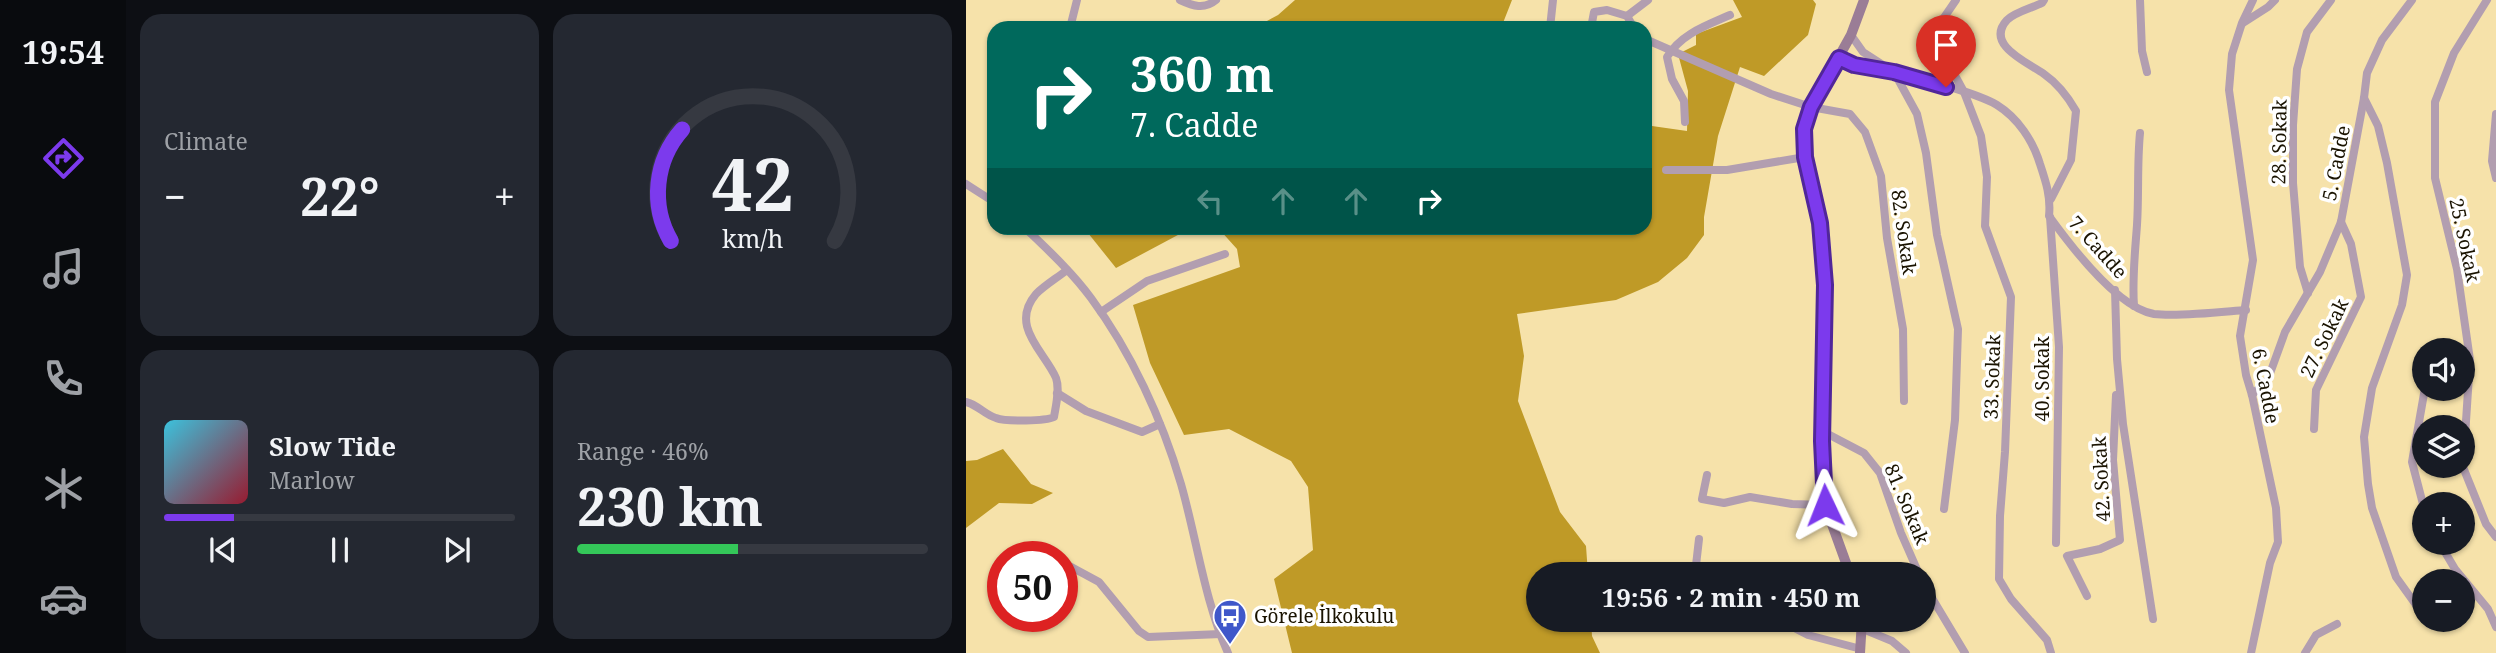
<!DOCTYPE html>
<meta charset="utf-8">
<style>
:root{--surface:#171b24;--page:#242831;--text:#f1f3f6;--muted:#9ea1a6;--line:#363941;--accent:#7c3aed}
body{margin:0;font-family:"Noto Serif",serif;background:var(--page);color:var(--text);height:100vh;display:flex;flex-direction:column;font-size:26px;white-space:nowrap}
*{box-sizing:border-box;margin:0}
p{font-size:23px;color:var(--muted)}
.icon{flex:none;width:38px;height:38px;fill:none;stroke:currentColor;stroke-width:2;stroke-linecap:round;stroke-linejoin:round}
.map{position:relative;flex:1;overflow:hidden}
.sheet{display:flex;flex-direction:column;gap:14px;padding:14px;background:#0d0f14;width:840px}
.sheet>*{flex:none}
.banner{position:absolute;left:21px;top:21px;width:665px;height:214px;border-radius:21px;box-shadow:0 2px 5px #0004;background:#00695c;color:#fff;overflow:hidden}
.tools{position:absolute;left:1446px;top:338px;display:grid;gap:14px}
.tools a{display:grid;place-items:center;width:63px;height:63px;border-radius:50%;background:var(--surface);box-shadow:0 2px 5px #0004;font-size:35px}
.speed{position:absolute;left:21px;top:541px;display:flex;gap:14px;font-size:35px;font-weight:700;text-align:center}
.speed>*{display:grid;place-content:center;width:91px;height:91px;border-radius:50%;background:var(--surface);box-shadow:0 2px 5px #0004;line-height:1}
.speed .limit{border:10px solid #d22;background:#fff;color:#111}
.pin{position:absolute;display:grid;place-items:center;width:60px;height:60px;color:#fff;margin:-72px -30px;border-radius:50% 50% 50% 0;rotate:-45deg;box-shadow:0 0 7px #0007}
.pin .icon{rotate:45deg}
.me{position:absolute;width:77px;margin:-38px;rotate:358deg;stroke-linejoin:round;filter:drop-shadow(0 0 5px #0008)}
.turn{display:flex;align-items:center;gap:24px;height:147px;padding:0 28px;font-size:32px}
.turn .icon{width:91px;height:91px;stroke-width:2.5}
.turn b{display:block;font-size:49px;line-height:60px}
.lanes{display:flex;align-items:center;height:66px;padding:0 28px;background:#0003;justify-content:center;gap:35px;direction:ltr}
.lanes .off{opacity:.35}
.big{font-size:52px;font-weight:700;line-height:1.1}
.sheet .card{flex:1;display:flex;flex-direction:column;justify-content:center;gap:10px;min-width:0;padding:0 24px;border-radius:21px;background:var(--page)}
.sheet .dial{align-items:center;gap:0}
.dial svg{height:182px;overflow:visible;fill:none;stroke:var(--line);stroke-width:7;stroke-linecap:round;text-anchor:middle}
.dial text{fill:var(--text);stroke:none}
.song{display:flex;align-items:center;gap:21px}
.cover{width:84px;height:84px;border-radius:10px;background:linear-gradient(135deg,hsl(190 70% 55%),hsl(350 70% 35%))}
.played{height:7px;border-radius:4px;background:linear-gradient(90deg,var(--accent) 20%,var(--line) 20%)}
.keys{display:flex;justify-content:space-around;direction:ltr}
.heat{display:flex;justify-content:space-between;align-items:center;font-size:38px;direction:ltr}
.charge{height:10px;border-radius:5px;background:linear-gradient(90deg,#34c759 46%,var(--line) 0)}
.sheet .tiles{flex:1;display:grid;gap:14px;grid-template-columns:repeat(2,1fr)}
.trip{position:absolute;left:560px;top:562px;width:410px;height:70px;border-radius:35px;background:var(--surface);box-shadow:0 2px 5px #0004;font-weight:700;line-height:70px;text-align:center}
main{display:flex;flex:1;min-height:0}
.menu{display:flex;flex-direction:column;width:126px;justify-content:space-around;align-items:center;background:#090b0e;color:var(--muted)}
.menu .icon{width:49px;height:49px}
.menu .selected{color:var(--accent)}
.menu b{font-size:32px;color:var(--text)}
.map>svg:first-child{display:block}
.forest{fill:#bf9a27}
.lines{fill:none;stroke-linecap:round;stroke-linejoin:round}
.minor{stroke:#b29eb0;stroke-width:8}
.secondary{stroke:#9a7d96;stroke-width:10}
.route-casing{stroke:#51269a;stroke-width:18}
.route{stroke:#7c3aed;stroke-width:12}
.labels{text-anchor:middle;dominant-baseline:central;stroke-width:7;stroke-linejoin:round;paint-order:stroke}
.street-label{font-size:19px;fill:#1a1301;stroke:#fff}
.poi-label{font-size:19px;fill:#1a1301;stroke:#fff;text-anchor:start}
</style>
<main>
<nav class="menu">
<b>19:54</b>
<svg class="icon selected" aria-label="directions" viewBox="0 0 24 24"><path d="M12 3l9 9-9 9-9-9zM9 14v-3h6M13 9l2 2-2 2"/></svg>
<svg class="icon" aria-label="music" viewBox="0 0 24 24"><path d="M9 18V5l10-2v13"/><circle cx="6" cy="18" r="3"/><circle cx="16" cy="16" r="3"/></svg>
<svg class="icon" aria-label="phone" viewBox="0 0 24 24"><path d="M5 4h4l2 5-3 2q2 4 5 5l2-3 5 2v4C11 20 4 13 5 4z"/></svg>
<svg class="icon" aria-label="climate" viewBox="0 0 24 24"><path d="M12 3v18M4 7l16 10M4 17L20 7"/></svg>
<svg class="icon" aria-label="car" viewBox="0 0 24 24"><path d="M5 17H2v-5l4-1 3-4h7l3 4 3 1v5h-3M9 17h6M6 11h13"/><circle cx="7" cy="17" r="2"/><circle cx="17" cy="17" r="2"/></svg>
</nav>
<section class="sheet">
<div class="tiles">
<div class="card"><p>Climate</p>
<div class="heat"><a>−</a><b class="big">22°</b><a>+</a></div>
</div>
<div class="card dial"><svg viewBox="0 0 100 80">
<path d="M14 69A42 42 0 1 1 86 69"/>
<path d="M14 69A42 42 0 0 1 19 20" stroke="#7c3aed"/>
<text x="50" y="56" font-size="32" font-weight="700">42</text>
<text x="50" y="72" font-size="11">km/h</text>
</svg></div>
<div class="card">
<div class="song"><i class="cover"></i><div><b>Slow Tide</b><p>Marlow</p></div></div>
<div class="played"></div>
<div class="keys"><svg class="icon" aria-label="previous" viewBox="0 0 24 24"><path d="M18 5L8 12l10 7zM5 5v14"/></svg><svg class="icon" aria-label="pause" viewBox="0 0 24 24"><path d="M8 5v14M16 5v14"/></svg><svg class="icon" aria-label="next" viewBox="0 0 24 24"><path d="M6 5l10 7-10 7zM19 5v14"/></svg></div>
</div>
<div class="card"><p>Range · 46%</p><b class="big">230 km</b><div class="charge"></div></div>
</div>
</section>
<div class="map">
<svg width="1530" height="653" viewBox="0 0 1530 653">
<rect width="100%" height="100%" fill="#f6e2aa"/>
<!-- forest -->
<g class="forest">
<polygon points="329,0 546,0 535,28 288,28 312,15"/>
<polygon points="767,0 847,0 850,4 842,35 798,76 774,67 752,136 738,217 738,235 721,258 692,282 650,300 551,314 558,356 552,401 594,512 620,546 622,574 572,574 572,620 625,620 626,636 634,653 326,653 308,579 347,550 342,487 325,461 263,429 218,435 184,363 167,305 274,267 271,249 253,229 237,228 679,228 679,125 721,131 722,91 712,54 730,45 730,34 776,17"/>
<polygon points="118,228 225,228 150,268"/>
<polygon points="37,449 65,484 87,493 66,504 33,503 0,528 0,461 11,460"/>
</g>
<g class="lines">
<!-- minor -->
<g class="minor">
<path d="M214,0C227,6 238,10 250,0"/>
<polyline points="990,0 977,19 980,44 986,70 998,92 1015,136 1021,177 1019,226 1045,297 1039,452 1034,516 1033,579 1045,599 1081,640 1085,653"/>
<path d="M1078,0L1076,3C1066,8 1049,12 1041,20C1018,45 1063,63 1078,74C1091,83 1102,97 1110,111L1105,160L1085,199"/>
<polyline points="1174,0 1176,51 1181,72"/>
<polyline points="1521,0 1488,53 1469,102 1469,178 1491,269 1504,360 1497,467 1520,524 1530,537"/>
<polyline points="661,16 682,0"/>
<polyline points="1277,23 1302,7 1309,0"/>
<polyline points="104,28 111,0"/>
<polyline points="584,28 587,0"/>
<polyline points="625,28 628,12 641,10 661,16 668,28"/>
<polyline points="885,35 897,52 928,72 951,114 960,153 971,235 992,329 989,420 978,509"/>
<polyline points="679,39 805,94 845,107 884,114 899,132 915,176 921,238 937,329 938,401"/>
<path d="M873,58C891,67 909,67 929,72C955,79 1009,92 1031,105C1052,118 1067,141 1074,164C1080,182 1085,197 1083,216C1104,245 1152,308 1188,314C1212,317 1255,312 1280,310"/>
<polyline points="1398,98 1412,126 1421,163 1441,275 1436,305 1406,388 1398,437 1402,484 1406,508 1430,577 1458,616"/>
<polyline points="1530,114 1526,161 1530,178"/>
<path d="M719,122L718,101L706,79L701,57C715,34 739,26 764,15"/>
<polyline points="700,170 761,170 839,157"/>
<polyline points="0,184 28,202"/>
<polyline points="1084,217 1093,347 1090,543"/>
<path d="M59,228C82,250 106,272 125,298C165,352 196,419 215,484C231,540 238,599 262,653"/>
<polyline points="1149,290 1151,359 1157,424 1187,619"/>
<polyline points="1342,293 1334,267 1327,183 1327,125 1331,69 1341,32 1365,0"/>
<path d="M1168,306C1166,279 1169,253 1171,225C1173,194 1171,164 1174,133"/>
<polyline points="135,312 181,281 259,254"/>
<polyline points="91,393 120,411 176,432 194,424"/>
<polyline points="1286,395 1302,379 1319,332 1354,272 1375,222 1398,98 1401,73 1416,40 1446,0"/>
<path d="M0,402C12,405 19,415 30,418C40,422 80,421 88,417C90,405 94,389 90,378C78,351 43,326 70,294C79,285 91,278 101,270"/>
<polyline points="1348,429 1350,390 1395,297 1385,244 1375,222"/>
<polyline points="856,431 898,453 914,473 935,533 953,574"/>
<polyline points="741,475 736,499 758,503 784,497 826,504 859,505"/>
<polyline points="1458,508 1446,462 1459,388"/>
<polyline points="1473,542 1489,569 1522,609 1530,627"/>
<polyline points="80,556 82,556"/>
<polyline points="96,562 133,582 173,631 182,637 255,634"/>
<polyline points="729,574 733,539"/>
<polyline points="957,583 999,653"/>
<polyline points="1121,596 1101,556 1134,549 1154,540 1147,460 1150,395"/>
<polyline points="813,620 842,635 895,649"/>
<polyline points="1460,620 1465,625"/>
<polyline points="897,629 926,641 940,653"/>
<polyline points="1285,653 1304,563 1312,542 1310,508 1286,395 1280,375 1274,336 1287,260 1263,90 1266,54 1276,23 1287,0"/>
<polyline points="1339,653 1350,635 1371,624"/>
</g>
<!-- secondary -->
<g class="secondary">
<polyline points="884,574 859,505 856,441 859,285 854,223 839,157 838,129 845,107 885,35 898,0"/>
<polyline points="894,653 896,620"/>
</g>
</g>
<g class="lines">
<defs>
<polyline id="route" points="859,505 856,441 859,285 854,223 839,157 838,129 845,107 873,58 888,65 928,72 980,87"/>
</defs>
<!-- route casing -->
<use href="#route" class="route-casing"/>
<!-- route -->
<use href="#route" class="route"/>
</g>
<!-- icons -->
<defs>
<symbol id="bus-pin" viewBox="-11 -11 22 30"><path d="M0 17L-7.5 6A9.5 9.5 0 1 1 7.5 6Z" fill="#3f57ca" stroke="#fff"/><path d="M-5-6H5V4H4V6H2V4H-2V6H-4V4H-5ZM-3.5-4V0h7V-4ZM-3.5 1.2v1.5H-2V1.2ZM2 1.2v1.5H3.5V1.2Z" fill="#fff"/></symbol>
</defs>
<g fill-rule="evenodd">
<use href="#bus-pin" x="245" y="597" width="38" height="52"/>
</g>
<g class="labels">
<!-- street labels -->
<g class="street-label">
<text transform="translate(1313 142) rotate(-89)">28. Sokak</text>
<text transform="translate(1370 163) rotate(-79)">5. Cadde</text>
<text transform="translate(938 232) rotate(82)">82. Sokak</text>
<text transform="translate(1499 240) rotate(78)">25. Sokak</text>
<text transform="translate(1132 247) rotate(48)">7. Cadde</text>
<text transform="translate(1358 338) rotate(-64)">27. Sokak</text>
<text transform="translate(1026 377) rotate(-88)">33. Sokak</text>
<text transform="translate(1076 379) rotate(-90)">40. Sokak</text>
<text transform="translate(1300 386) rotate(79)">6. Cadde</text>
<text transform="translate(1135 479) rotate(-93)">42. Sokak</text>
<text transform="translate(941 504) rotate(67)">81. Sokak</text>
</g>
<!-- poi labels -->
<g class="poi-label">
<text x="288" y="616">Görele İlkokulu</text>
</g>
</g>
</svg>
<div class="tools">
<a><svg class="icon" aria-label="sound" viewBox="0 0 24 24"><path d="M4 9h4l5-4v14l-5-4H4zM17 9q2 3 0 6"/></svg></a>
<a><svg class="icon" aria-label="layers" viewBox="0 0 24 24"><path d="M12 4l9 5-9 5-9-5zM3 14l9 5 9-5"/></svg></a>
<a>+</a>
<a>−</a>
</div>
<div class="speed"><div class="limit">50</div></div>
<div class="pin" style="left:980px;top:87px;background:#d93025"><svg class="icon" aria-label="arrive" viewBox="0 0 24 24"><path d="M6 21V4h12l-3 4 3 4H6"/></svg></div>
<svg class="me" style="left:859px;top:505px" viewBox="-20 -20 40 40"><path d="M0-17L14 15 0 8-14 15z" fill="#7c3aed" stroke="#fff" stroke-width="4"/></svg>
<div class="trip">19:56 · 2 min · 450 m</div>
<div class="banner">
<div class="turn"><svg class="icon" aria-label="right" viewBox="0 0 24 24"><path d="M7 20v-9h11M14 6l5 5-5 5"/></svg><div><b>360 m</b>7. Cadde</div></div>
<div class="lanes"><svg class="icon off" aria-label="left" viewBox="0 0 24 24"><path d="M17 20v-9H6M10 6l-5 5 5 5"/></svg><svg class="icon off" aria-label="ahead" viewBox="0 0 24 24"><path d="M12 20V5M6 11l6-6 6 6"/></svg><svg class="icon off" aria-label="ahead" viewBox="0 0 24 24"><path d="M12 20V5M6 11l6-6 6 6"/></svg><svg class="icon" aria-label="right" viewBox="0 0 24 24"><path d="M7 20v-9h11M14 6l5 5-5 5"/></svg></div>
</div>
</div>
</main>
